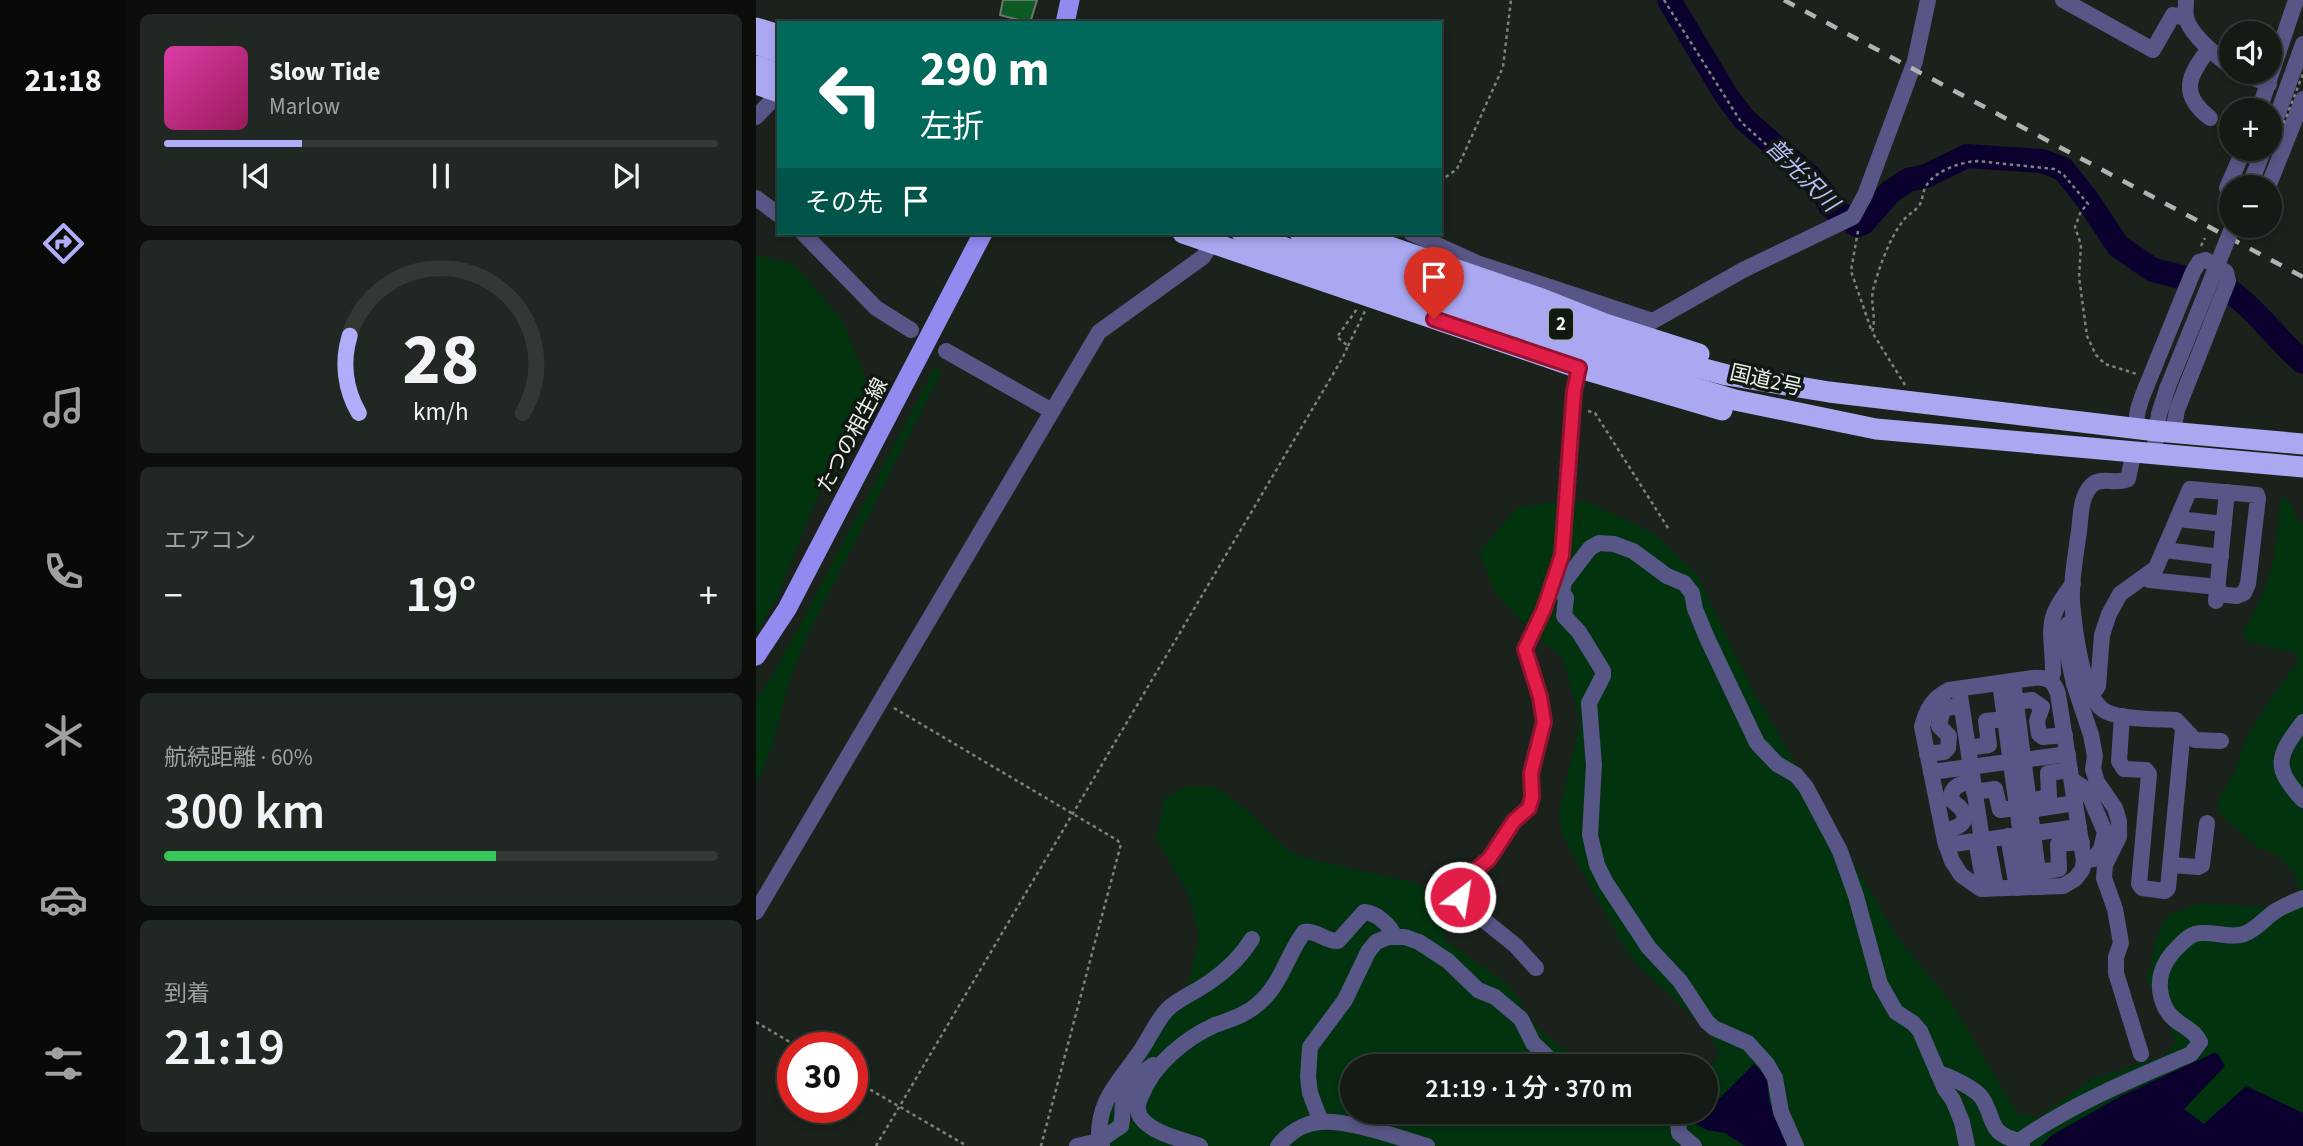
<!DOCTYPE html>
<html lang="ja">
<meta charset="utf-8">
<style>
:root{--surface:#141a14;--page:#212722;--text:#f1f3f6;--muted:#9da1a0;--line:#333834;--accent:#b0aefa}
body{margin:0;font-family:"Source Sans 3","Noto Sans JP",sans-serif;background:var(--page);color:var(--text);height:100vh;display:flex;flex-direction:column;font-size:26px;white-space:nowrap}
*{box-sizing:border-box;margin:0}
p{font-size:23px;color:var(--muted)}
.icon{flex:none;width:38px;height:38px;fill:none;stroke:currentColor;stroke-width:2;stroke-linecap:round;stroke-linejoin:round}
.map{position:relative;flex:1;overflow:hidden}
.side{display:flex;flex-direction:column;gap:14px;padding:14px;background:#0b0e0b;width:630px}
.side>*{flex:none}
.top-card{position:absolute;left:21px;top:21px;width:665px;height:214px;border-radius:0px;box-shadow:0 4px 10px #0003,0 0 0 2px var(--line);background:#00695c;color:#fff;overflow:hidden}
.fabs{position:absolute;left:1463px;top:21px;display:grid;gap:14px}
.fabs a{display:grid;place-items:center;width:63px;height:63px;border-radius:50%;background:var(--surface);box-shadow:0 4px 10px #0003,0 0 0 2px var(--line);font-size:35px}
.speed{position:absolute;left:21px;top:1032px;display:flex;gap:14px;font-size:35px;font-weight:700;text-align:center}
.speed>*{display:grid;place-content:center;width:91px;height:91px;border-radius:50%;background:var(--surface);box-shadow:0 4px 10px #0003,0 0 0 2px var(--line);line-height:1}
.speed .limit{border:10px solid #d22;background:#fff;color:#111}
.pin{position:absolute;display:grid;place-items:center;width:60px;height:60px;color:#fff;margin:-72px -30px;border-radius:50% 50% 50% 0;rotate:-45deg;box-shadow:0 0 7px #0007}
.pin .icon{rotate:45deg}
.me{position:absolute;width:77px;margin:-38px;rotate:31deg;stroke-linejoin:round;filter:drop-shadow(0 0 5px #0008)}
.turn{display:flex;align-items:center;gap:24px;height:147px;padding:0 28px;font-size:32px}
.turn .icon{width:91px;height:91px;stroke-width:2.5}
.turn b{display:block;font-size:49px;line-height:60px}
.then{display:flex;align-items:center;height:66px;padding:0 28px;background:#0003;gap:14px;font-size:26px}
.big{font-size:52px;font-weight:600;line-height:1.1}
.side .card{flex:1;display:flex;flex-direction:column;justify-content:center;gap:10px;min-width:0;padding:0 24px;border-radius:10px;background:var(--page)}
.side .dial{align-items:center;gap:0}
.dial svg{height:182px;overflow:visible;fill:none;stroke:var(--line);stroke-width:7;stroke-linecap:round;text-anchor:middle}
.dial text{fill:var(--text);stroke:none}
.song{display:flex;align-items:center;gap:21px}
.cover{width:84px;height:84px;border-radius:10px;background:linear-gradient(135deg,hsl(320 70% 55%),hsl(330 70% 35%))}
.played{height:7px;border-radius:4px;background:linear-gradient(90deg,var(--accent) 25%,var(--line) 25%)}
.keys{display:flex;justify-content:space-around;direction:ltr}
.heat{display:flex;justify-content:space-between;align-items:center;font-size:38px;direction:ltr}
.charge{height:10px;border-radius:5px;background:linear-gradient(90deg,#34c759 60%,var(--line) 0)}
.trip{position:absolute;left:584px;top:1054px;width:378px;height:70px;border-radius:35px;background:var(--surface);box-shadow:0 4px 10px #0003,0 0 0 2px var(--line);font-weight:600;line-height:70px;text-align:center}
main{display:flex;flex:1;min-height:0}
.tab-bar{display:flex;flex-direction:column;width:126px;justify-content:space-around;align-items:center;background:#080a08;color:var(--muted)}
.tab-bar .icon{width:49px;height:49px}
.tab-bar .current{color:var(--accent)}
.tab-bar b{font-size:32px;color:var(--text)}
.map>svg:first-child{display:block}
.green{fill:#01330f}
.water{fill:#0b002e}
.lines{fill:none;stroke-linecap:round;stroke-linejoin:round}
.river{stroke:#0b002e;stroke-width:24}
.building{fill:#0d5b24;stroke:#6c766d;stroke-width:2}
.path{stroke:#7c827c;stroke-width:2.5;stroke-dasharray:3.5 3.5;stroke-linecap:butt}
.minor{stroke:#585686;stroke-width:16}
.major{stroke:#918aef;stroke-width:19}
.highway{stroke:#aaa8f1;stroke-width:21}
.rail{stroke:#aeb4af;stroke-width:4.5;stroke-dasharray:12 12;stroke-linecap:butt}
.path-bridge{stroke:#7c827c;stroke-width:2.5;stroke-dasharray:3.5 3.5;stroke-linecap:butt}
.minor-bridge{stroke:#585686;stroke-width:16}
.route-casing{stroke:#92132f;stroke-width:18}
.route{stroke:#e11d48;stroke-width:12}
.labels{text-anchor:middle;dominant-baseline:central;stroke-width:7;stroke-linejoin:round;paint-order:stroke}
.shield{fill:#111812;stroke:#abb1ab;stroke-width:2}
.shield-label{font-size:19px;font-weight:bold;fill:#edf2ed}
.street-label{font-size:21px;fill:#edf2ed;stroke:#111812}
.water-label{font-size:23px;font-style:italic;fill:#bbbbf8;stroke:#111812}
</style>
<main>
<nav class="tab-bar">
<b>21:18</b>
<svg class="icon current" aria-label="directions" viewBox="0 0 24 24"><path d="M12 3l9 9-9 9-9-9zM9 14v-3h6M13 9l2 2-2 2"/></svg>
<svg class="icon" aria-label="music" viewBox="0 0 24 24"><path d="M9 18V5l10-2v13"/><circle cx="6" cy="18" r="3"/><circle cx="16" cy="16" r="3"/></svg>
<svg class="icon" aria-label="phone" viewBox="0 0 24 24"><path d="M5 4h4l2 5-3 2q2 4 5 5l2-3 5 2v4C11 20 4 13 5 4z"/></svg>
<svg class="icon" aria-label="climate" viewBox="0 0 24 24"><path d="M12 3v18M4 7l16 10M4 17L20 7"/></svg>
<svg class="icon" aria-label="car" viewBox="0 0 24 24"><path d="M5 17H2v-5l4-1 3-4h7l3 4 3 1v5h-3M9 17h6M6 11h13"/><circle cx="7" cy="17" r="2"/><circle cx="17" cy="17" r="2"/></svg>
<svg class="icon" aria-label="filters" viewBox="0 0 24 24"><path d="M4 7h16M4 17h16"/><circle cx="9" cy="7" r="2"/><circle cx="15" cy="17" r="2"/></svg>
</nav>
<section class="side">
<div class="card">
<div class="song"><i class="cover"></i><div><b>Slow Tide</b><p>Marlow</p></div></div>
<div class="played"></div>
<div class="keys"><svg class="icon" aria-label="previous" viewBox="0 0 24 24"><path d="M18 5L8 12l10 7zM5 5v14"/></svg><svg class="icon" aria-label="pause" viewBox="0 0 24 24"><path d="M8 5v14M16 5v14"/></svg><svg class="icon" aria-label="next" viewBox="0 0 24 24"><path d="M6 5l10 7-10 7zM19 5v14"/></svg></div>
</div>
<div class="card dial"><svg viewBox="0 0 100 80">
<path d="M14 69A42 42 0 1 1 86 69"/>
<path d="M14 69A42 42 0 0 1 10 35" stroke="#b0aefa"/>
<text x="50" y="56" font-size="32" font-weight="700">28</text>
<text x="50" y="72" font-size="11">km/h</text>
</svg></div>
<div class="card"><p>エアコン</p>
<div class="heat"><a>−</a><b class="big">19°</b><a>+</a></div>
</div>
<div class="card"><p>航続距離 · 60%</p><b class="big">300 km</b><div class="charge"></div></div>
<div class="card"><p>到着</p><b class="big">21:19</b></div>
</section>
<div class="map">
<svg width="1547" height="1146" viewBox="0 0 1547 1146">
<rect width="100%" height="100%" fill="#1a221b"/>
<!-- green -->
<g class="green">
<polygon points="0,255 38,264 86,320 112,384 54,515 21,598 0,633"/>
<polygon points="179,367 185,373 51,636 32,686 16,747 0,786 0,700 21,668"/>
<polygon points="1525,498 1534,500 1540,519 1547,523 1547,1146 320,1146 333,1141 434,979 443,937 432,894 400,838 408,799 430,786 459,787 492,811 533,851 550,858 660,883 690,904 689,940 752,985 784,1031 832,1066 597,1066 597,1111 950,1111 950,1070 964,1055 951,1031 874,957 808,839 803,814 824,721 807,658 776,633 738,591 723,552 761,508 794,502 831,502 898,533 941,575 996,689 1141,937 1196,1004 1261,1113 1281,1117 1337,1079 1409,1055 1420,1042 1391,980 1401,936 1412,915 1444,903 1522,908 1544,894 1538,872 1518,853 1504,849 1465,815 1462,801 1480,768 1491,736 1517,695 1542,662 1538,653 1493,642 1487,634 1508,592 1518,560"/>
</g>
<!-- water -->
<g class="water">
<polygon points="1458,1053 1462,1054 1469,1066 1428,1109 1448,1124 1490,1086 1547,1113 1547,1146 1285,1146 1296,1135 1365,1096"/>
<polygon points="998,1064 1011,1078 1013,1101 1031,1143 1029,1146 989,1146 969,1133 951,1130 939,1123"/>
</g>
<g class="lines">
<!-- river -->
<g class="river">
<polyline points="913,0 970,95 988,119 1053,176 1068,194 1074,206 1101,225 1107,223 1134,192 1152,180 1170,176 1211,156 1286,161 1307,169 1331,199 1362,246 1397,270 1429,278"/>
<path d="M1475,292C1503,312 1521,340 1547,362"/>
</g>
</g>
<!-- building -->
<polygon class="building" points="247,0 281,0 274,23 244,15"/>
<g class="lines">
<!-- path -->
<g class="path">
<polyline points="908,0 985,122 1063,192 1075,211"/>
<polyline points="684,181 701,169 747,67 755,0"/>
<polyline points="1472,200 1468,210 1472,212"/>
<polyline points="1102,231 1095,271 1116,332"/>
<polyline points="1445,246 1449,238"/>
<polyline points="592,346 609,311"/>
<path d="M1149,385L1116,332C1121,318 1114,305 1117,290C1123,268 1133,239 1147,221C1151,215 1158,212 1163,206C1167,200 1166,193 1170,186C1179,171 1204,162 1221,161L1298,169L1307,174L1332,204L1325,211L1319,227L1325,245L1323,277L1331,336L1340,355L1349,364L1381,374"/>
<polyline points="832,411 839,413 912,528"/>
<polyline points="138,708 361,840 365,844 285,1146"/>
<polyline points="0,1022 44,1048"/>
<polyline points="96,1079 211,1146"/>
<polyline points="120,1146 586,359 592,346 581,337 601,309"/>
</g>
<!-- minor -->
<g class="minor">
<polyline points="1307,0 1397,50 1417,15 1430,18"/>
<path d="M1430,0C1430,5 1429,12 1430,17C1433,34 1462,57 1475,67"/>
<path d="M1453,49C1432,76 1423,94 1454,118"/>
<polyline points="1483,72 1513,84"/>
<polyline points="1503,110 1540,0"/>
<polyline points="0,117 23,93"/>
<polyline points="1514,135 1547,44"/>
<polyline points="1512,187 1547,99"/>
<polyline points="1471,188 1488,149"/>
<polyline points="0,198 23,215"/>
<polyline points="47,233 120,308 155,330"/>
<polyline points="655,233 721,263 897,321 987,270 1097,217 1109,195 1159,61 1172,0"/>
<polyline points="190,351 296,411"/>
<polyline points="1379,428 1382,410 1386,397 1437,272 1443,262 1450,260 1470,272 1472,281 1421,410 1417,432"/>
<path d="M1378,450L1372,479C1360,485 1346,476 1336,485C1324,496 1325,517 1323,531C1320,554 1315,578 1316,601C1318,627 1326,693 1346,709C1359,720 1402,719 1420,720L1439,740L1465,741"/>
<polyline points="1398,452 1403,414 1411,389"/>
<polyline points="1422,519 1468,524"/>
<polyline points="1409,550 1465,557"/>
<polyline points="1390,577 1393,580 1462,587"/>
<polyline points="1460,601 1471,492"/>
<polyline points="1318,619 1311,625 1308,638 1318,684 1335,735 1339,756 1337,769 1341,782 1359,808 1363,821 1363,837 1349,865 1348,878 1359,909 1365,943 1360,957 1360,973 1385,1054"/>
<path d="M1277,678C1291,677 1298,680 1302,694L1328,861L1326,870L1319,879L1307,886L1225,889L1205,875L1196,861L1189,841L1166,727C1170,710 1177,698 1193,690Z"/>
<path d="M1294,680L1297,673C1297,629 1286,622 1317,584"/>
<polyline points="1257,681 1284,887"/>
<polyline points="1244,683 1272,887"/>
<polyline points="1203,689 1226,840"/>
<polyline points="1336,695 1342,686 1346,635 1353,614 1364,594 1400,568 1434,489 1501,495 1502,498 1492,584 1488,593 1481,596 1461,594"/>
<polyline points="1259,702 1276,700 1286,707 1281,721 1283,734 1287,737 1309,735"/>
<polyline points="1366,716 1363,761 1368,769 1390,770 1393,774 1383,884 1386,888 1409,891 1412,888 1427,729"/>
<path d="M1547,722C1521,756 1516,767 1547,800"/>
<polyline points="1212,748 1233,745 1230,721 1249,719"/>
<polyline points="1171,754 1188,752 1192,748 1193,736 1183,726 1186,712 1193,707 1205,707"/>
<polyline points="1175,772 1312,754"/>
<polyline points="1316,780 1331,790 1349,832 1345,849 1338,859 1328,861"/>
<polyline points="1218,792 1239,789 1244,810 1261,808"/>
<polyline points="1272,801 1293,797 1292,773 1314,770"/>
<polyline points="1280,809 1319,803"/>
<path d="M1187,831C1197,829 1215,825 1206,810C1203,805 1197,803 1194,798C1197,785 1205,783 1217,782"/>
<polyline points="1252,836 1261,888"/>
<polyline points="1231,839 1240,888"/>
<polyline points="1190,845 1323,827"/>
<polyline points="1221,846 1229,889"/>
<polyline points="1415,865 1442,867 1446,865 1451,823"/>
<polyline points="1282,872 1303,869 1302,844 1326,842"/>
<polyline points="0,912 343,332 447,257 456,243"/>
<polyline points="780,968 760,946 707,903 704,897 710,881 716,873 733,859 758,821 773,808 776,797 776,773 788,722 784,697 769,649 788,609 806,555 818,391 823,368"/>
<path d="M397,1065C383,1075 369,1085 367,1103C366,1111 367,1118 365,1126L343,1141C341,1097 366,1080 387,1047C395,1035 403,1016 414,1007C427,996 442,991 455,981C471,970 486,955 496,939"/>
<path d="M1182,1073C1193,1076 1219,1088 1226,1098C1240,1120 1231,1133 1263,1141"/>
<polyline points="909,1111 922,1122 923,1133 938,1146"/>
<polyline points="565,1122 554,1093 552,1077 554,1047 589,1000 612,952 620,942 632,937 649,937 663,942 692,961 722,990 739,997 765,1019 777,1043 801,1066"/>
<polyline points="321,1146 343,1141 346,1146"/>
<path d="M444,1146C426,1139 398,1134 386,1119C379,1111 382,1102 386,1094C398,1064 430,1038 459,1025C475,1019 488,1016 502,1004C525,985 531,955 548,932C561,930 570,942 582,941L608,912C621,913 634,925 639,937"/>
<path d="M522,1146C532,1134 547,1123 564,1122C591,1119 644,1138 671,1146"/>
<polyline points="1040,1146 1025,1112 1019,1078 1011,1064 992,1043 958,1028 951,1022 924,981 893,948 850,883 841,865 834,835 838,765 833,703 847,676 847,671 823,632 808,616 810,598 806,592 808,582 834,548 843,543 858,544 877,551 911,576 928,583 936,593 939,609 951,638 1001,743 1021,764 1040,775 1050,787 1084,851 1100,896 1124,984 1140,1012 1157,1023 1164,1031 1189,1089 1197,1100 1206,1122 1211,1146"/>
<path d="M1266,1146L1263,1141C1316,1104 1376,1079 1435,1054L1444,1042C1437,1026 1416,1025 1408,1005C1399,983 1405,963 1422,947C1427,942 1432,936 1439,934C1456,930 1472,939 1488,934C1501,929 1507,920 1518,912C1527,906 1537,902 1547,898"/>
</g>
<!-- major -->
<g class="major">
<polyline points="309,23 314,0"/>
<polyline points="0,656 31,609 227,233"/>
</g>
<!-- highway -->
<g class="highway">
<polyline points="0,28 23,35"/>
<polyline points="0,44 23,52"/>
<polyline points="0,66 23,74"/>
<polyline points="0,84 23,92"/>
<polyline points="427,233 820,367 966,410"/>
<polyline points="486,233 906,378 979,400 1120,429 1547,467"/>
<polyline points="544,233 898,356 971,375 1073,392 1401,431 1547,444"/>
<polyline points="593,233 786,299 849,324 943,354"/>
</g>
<!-- rail -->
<polyline class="rail" points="1028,0 1547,277"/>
<!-- path-bridge -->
<polyline class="path-bridge" points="1520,143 1547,74"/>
<!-- minor-bridge -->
<g class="minor-bridge">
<polyline points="1493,187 1508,149"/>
<polyline points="1411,389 1477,226"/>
</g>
</g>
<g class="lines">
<defs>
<polyline id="route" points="678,319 823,368 818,391 806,555 788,609 769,649 784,697 788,722 775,773 776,797 773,808 758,821 733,859 716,873 710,881 704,897"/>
</defs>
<!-- route casing -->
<use href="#route" class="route-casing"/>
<!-- route -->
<use href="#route" class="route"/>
</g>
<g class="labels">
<!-- shield labels -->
<rect class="shield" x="793" y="308.5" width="24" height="31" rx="5"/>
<g class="shield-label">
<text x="805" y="324">2</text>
</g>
<!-- street labels -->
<g class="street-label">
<text transform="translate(1010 380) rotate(13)">国道2号</text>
<text transform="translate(96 435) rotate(-62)">たつの相生線</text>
</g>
<!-- water labels -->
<g class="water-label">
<text transform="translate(1046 175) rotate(45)">普光沢川</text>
</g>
</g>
</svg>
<div class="fabs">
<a><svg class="icon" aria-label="sound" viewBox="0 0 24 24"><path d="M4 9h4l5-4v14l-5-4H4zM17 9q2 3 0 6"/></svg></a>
<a>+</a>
<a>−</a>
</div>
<div class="speed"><div class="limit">30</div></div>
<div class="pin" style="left:678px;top:319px;background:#d93025"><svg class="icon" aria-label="arrive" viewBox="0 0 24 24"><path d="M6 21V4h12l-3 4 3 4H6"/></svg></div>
<svg class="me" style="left:704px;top:897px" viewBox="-20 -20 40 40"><circle r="17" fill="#e11d48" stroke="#fff" stroke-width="3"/><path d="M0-11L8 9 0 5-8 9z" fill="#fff"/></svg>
<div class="trip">21:19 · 1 分 · 370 m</div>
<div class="top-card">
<div class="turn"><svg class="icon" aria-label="left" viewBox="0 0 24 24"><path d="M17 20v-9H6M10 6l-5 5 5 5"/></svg><div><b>290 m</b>左折</div></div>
<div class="then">その先<svg class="icon" aria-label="arrive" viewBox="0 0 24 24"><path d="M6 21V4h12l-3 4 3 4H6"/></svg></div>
</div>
</div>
</main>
